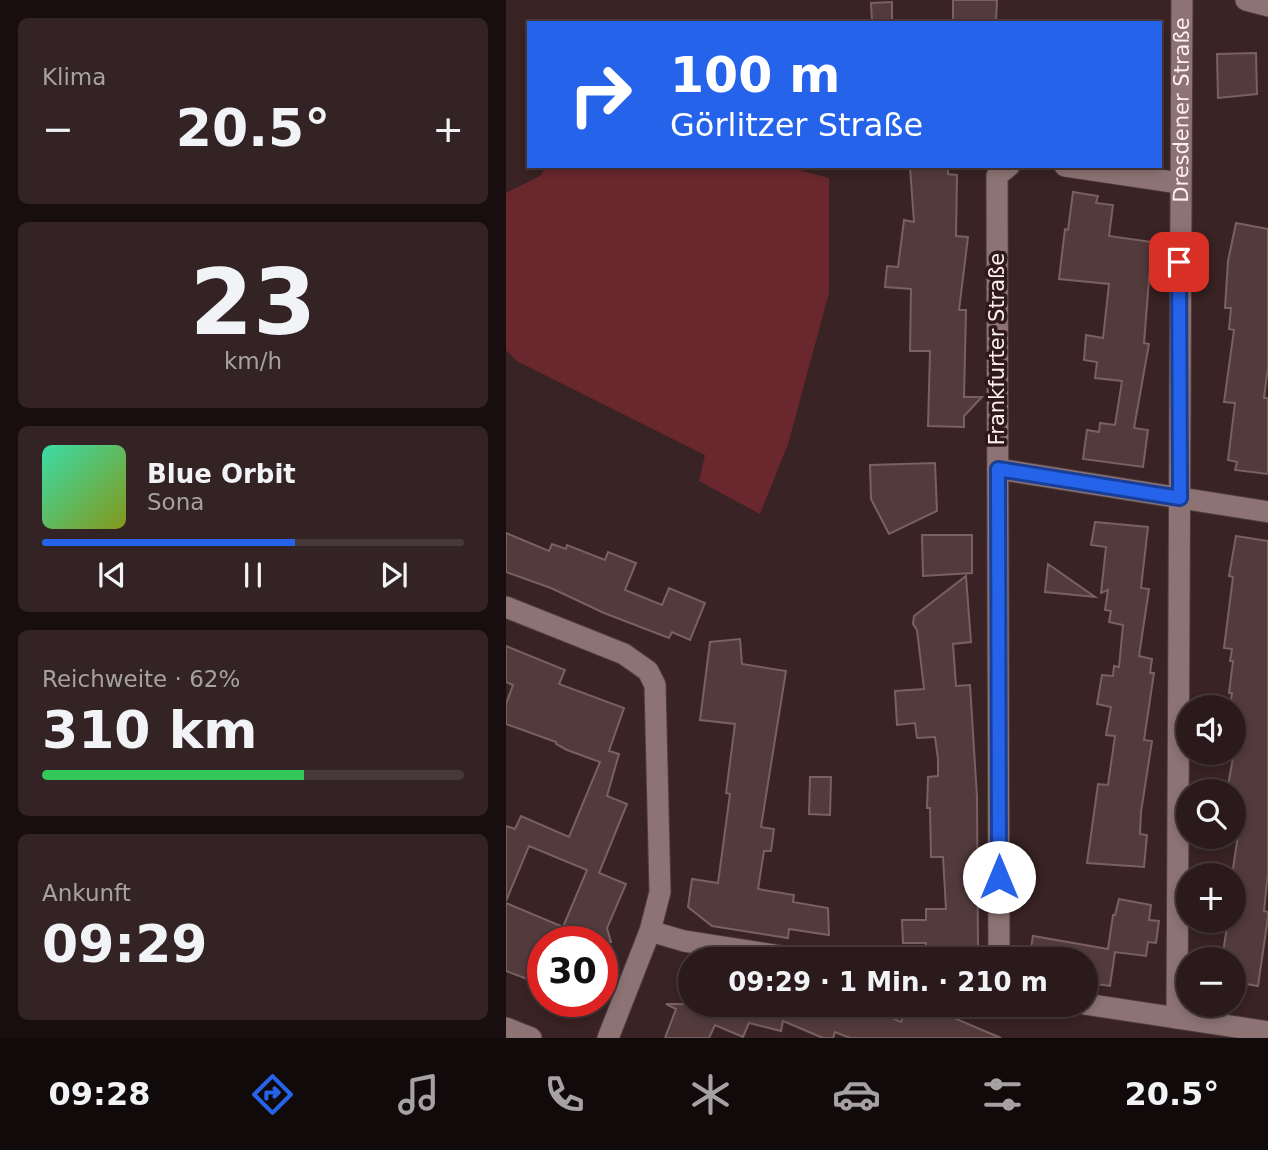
<!DOCTYPE html>
<html lang="de">
<meta charset="utf-8">
<style>
:root{--surface:#2b1a1b;--page:#332324;--text:#f1f3f6;--muted:#a6a1a3;--line:#47383a;--accent:#2563eb}
body{margin:0;font-family:"DejaVu Sans",sans-serif;background:var(--page);color:var(--text);height:100vh;display:flex;flex-direction:column;font-size:26px;white-space:nowrap}
*{box-sizing:border-box;margin:0}
p{font-size:23px;color:var(--muted)}
.icon{flex:none;width:38px;height:38px;fill:none;stroke:currentColor;stroke-width:2;stroke-linecap:round;stroke-linejoin:round}
.map{position:relative;flex:1;overflow:hidden}
.panel{display:flex;flex-direction:column;gap:18px;padding:18px;background:#180e0f;width:506px}
.panel>*{flex:none}
.guide{position:absolute;left:21px;top:21px;width:635px;height:147px;border-radius:0px;box-shadow:0 4px 10px #0003,0 0 0 2px var(--line);background:#2563eb;color:#fff;overflow:hidden}
.controls{position:absolute;left:670px;top:695px;display:grid;gap:14px}
.controls a{display:grid;place-items:center;width:70px;height:70px;border-radius:50%;background:var(--surface);box-shadow:0 4px 10px #0003,0 0 0 2px var(--line);font-size:35px}
.speed{position:absolute;left:21px;top:926px;display:flex;gap:14px;font-size:35px;font-weight:700;text-align:center}
.speed>*{display:grid;place-content:center;width:91px;height:91px;border-radius:50%;background:var(--surface);box-shadow:0 4px 10px #0003,0 0 0 2px var(--line);line-height:1}
.speed .limit{border:10px solid #d22;background:#fff;color:#111}
.pin{position:absolute;display:grid;place-items:center;width:60px;height:60px;color:#fff;margin:-30px;border-radius:14px;box-shadow:0 4px 10px #0006}
.me{position:absolute;width:77px;margin:-38px;rotate:0deg;stroke-linejoin:round;filter:drop-shadow(0 0 5px #0008)}
.turn{display:flex;align-items:center;gap:24px;height:147px;padding:0 28px;font-size:32px}
.turn .icon{width:91px;height:91px;stroke-width:2.5}
.turn b{display:block;font-size:49px;line-height:60px}
.big{font-size:52px;font-weight:700;line-height:1.1}
.panel .tile{flex:1;display:flex;flex-direction:column;justify-content:center;gap:10px;min-width:0;padding:0 24px;border-radius:10px;background:var(--page)}
.panel .dial{align-items:center;gap:0}
.dial b{font-size:91px;line-height:1}
.song{display:flex;align-items:center;gap:21px}
.cover{width:84px;height:84px;border-radius:10px;background:linear-gradient(135deg,hsl(160 70% 55%),hsl(70 70% 35%))}
.played{height:7px;border-radius:4px;background:linear-gradient(90deg,var(--accent) 60%,var(--line) 60%)}
.keys{display:flex;justify-content:space-around;direction:ltr}
.heat{display:flex;justify-content:space-between;align-items:center;font-size:38px;direction:ltr}
.charge{height:10px;border-radius:5px;background:linear-gradient(90deg,#34c759 62%,var(--line) 0)}
.trip{position:absolute;left:172px;top:947px;width:420px;height:70px;border-radius:35px;background:var(--surface);box-shadow:0 4px 10px #0003,0 0 0 2px var(--line);font-weight:700;line-height:70px;text-align:center}
.tab-bar{display:flex;height:112px;justify-content:space-around;align-items:center;background:#110a0b;color:var(--muted)}
.tab-bar .icon{width:49px;height:49px}
.tab-bar .current{color:var(--accent)}
.tab-bar b{font-size:32px;color:var(--text)}
main{display:flex;flex:1;min-height:0}
.map>svg:first-child{display:block}
.green{fill:#6a282e}
.building{fill:#533b3c;stroke:#7a6161;stroke-width:2}
.lines{fill:none;stroke-linecap:round;stroke-linejoin:round}
.minor-casing{stroke:#503e3f;stroke-width:23}
.minor{stroke:#8d7373;stroke-width:21}
.route-casing{stroke:#184099;stroke-width:18}
.route{stroke:#2563eb;stroke-width:12}
.labels{text-anchor:middle;dominant-baseline:central;stroke-width:7;stroke-linejoin:round;paint-order:stroke}
.street-label{font-size:21px;fill:#ffefef;stroke:#2e1a1b}
</style>
<main>
<section class="panel">
<div class="tile"><p>Klima</p>
<div class="heat"><a>−</a><b class="big">20.5°</b><a>+</a></div>
</div>
<div class="tile dial"><b>23</b><p>km/h</p></div>
<div class="tile">
<div class="song"><i class="cover"></i><div><b>Blue Orbit</b><p>Sona</p></div></div>
<div class="played"></div>
<div class="keys"><svg class="icon" aria-label="previous" viewBox="0 0 24 24"><path d="M18 5L8 12l10 7zM5 5v14"/></svg><svg class="icon" aria-label="pause" viewBox="0 0 24 24"><path d="M8 5v14M16 5v14"/></svg><svg class="icon" aria-label="next" viewBox="0 0 24 24"><path d="M6 5l10 7-10 7zM19 5v14"/></svg></div>
</div>
<div class="tile"><p>Reichweite · 62%</p><b class="big">310 km</b><div class="charge"></div></div>
<div class="tile"><p>Ankunft</p><b class="big">09:29</b></div>
</section>
<div class="map">
<svg width="763" height="1038" viewBox="0 0 763 1038">
<rect width="100%" height="100%" fill="#392324"/>
<!-- green -->
<polygon class="green" points="41,166 278,166 323,178 323,293 282,444 254,514 193,481 199,455 11,361 0,350 0,193 34,176"/>
<!-- building -->
<g class="building">
<polygon points="447,0 491,0 490,23 447,23"/>
<polygon points="386,2 386,23 366,23 365,3"/>
<polygon points="750,53 751,94 712,98 711,54"/>
<polygon points="404,167 442,169 442,174 451,175 450,236 462,237 453,310 460,310 458,397 476,397 458,416 458,427 422,426 424,351 404,351 405,289 379,287 381,266 392,267 398,220 408,222"/>
<polygon points="567,192 592,196 590,203 607,205 603,236 646,242 638,343 643,344 628,428 642,430 637,467 577,459 581,430 593,432 594,423 609,425 616,381 589,378 591,362 578,360 580,335 597,338 603,284 553,279 559,229 562,230"/>
<polygon points="730,223 762,229 762,367 758,398 762,398 762,474 729,470 731,462 722,460 729,403 718,402 728,330 723,329 725,308 719,308 722,261"/>
<polygon points="429,463 431,511 383,534 365,499 364,465"/>
<polygon points="589,522 642,527 635,588 643,589 633,656 646,659 644,673 648,673 638,740 646,741 635,812 634,834 641,835 638,867 581,863 592,784 602,785 609,736 600,735 605,707 591,704 596,675 607,676 608,666 613,667 617,625 603,622 605,611 599,610 602,590 595,593 600,547 585,545"/>
<polygon points="0,533 43,551 46,544 60,549 61,545 99,560 102,552 130,563 119,590 156,605 163,588 199,603 184,640 166,632 163,638 98,613 45,588 0,572"/>
<polygon points="416,535 466,535 466,573 417,576"/>
<polygon points="730,536 762,541 762,872 758,911 762,912 762,917 752,986 728,982 728,959 716,959 722,920 728,920 726,875 734,822 728,821 728,791 721,791 728,752 728,707 724,707 726,693 723,693 727,661 724,661 726,649 718,648 727,577 723,576"/>
<polygon points="542,564 589,597 539,592"/>
<polygon points="460,576 465,642 447,644 450,686 464,685 471,797 472,947 420,947 420,943 397,943 396,920 420,920 420,909 440,909 437,857 425,857 424,808 421,808 422,777 432,776 432,759 429,737 411,738 409,723 391,725 389,691 418,689 411,630 407,624 408,616"/>
<polygon points="234,639 236,664 280,671 255,827 268,829 265,851 258,851 252,889 288,895 287,902 322,908 323,935 283,929 282,938 206,926 182,907 186,879 212,883 224,794 220,793 229,724 194,720 204,642"/>
<polygon points="0,646 59,670 53,684 118,708 103,751 113,754 101,796 121,804 93,873 120,884 101,928 105,942 37,942 37,985 0,971 0,903 57,927 81,870 23,846 0,901 0,826 9,829 15,816 63,837 94,762 61,750 50,744 50,742 0,724 0,704 7,685 0,682"/>
<polygon points="304,777 325,777 324,815 303,814"/>
<polygon points="613,899 645,905 643,920 653,921 650,943 642,942 640,956 609,952 604,986 582,983 583,980 579,979 579,959 523,959 527,936 602,949 607,915 609,915"/>
<polygon points="160,1004 353,1004 395,1022 401,1008 419,1016 422,1007 495,1038 344,1038 329,1032 327,1038 317,1038 277,1021 275,1031 243,1023 237,1037 209,1025 203,1038 159,1038 170,1009"/>
</g>
<g class="lines">
<defs>
<g id="minor">
<polyline points="740,0 763,6"/>
<polyline points="559,166 673,183"/>
<polyline points="492,469 763,512"/>
<polyline points="0,607 118,654 142,671 149,685 154,892 144,931 102,1038"/>
<polyline points="144,931 178,941 294,959"/>
<polyline points="493,959 491,176 503,166"/>
<polyline points="579,1004 763,1032"/>
<path id="s1" d="M671,1018L676,0"/>
<polyline points="0,1028 25,1038"/>
</g>
</defs>
<!-- minor casing -->
<use href="#minor" class="minor-casing"/>
<!-- minor -->
<use href="#minor" class="minor"/>
</g>
<g class="lines">
<defs>
<polyline id="route" points="493,877 492,469 674,498 673,262"/>
</defs>
<!-- route casing -->
<use href="#route" class="route-casing"/>
<!-- route -->
<use href="#route" class="route"/>
</g>
<g class="labels">
<!-- street labels -->
<g class="street-label">
<text stroke="none"><textPath href="#s1" startOffset="908">Dresdener Straße</textPath></text>
<text transform="translate(491 349) rotate(-90)">Frankfurter Straße</text>
</g>
</g>
</svg>
<div class="controls">
<a><svg class="icon" aria-label="sound" viewBox="0 0 24 24"><path d="M4 9h4l5-4v14l-5-4H4zM17 9q2 3 0 6"/></svg></a>
<a><svg class="icon" aria-label="search" viewBox="0 0 24 24"><circle cx="10" cy="10" r="6"/><path d="M15 15l6 6"/></svg></a>
<a>+</a>
<a>−</a>
</div>
<div class="speed"><div class="limit">30</div></div>
<div class="pin" style="left:673px;top:262px;background:#d93025"><svg class="icon" aria-label="arrive" viewBox="0 0 24 24"><path d="M6 21V4h12l-3 4 3 4H6"/></svg></div>
<svg class="me" style="left:493px;top:877px" viewBox="-20 -20 40 40"><circle r="19" fill="#fff"/><path d="M0-13L10 11 0 6-10 11z" fill="#2563eb"/></svg>
<div class="trip">09:29 · 1 Min. · 210 m</div>
<div class="guide">
<div class="turn"><svg class="icon" aria-label="right" viewBox="0 0 24 24"><path d="M7 20v-9h11M14 6l5 5-5 5"/></svg><div><b>100 m</b>Görlitzer Straße</div></div>
</div>
</div>
</main>
<nav class="tab-bar">
<b>09:28</b>
<svg class="icon current" aria-label="directions" viewBox="0 0 24 24"><path d="M12 3l9 9-9 9-9-9zM9 14v-3h6M13 9l2 2-2 2"/></svg>
<svg class="icon" aria-label="music" viewBox="0 0 24 24"><path d="M9 18V5l10-2v13"/><circle cx="6" cy="18" r="3"/><circle cx="16" cy="16" r="3"/></svg>
<svg class="icon" aria-label="phone" viewBox="0 0 24 24"><path d="M5 4h4l2 5-3 2q2 4 5 5l2-3 5 2v4C11 20 4 13 5 4z"/></svg>
<svg class="icon" aria-label="climate" viewBox="0 0 24 24"><path d="M12 3v18M4 7l16 10M4 17L20 7"/></svg>
<svg class="icon" aria-label="car" viewBox="0 0 24 24"><path d="M5 17H2v-5l4-1 3-4h7l3 4 3 1v5h-3M9 17h6M6 11h13"/><circle cx="7" cy="17" r="2"/><circle cx="17" cy="17" r="2"/></svg>
<svg class="icon" aria-label="filters" viewBox="0 0 24 24"><path d="M4 7h16M4 17h16"/><circle cx="9" cy="7" r="2"/><circle cx="15" cy="17" r="2"/></svg>
<b>20.5°</b>
</nav>
